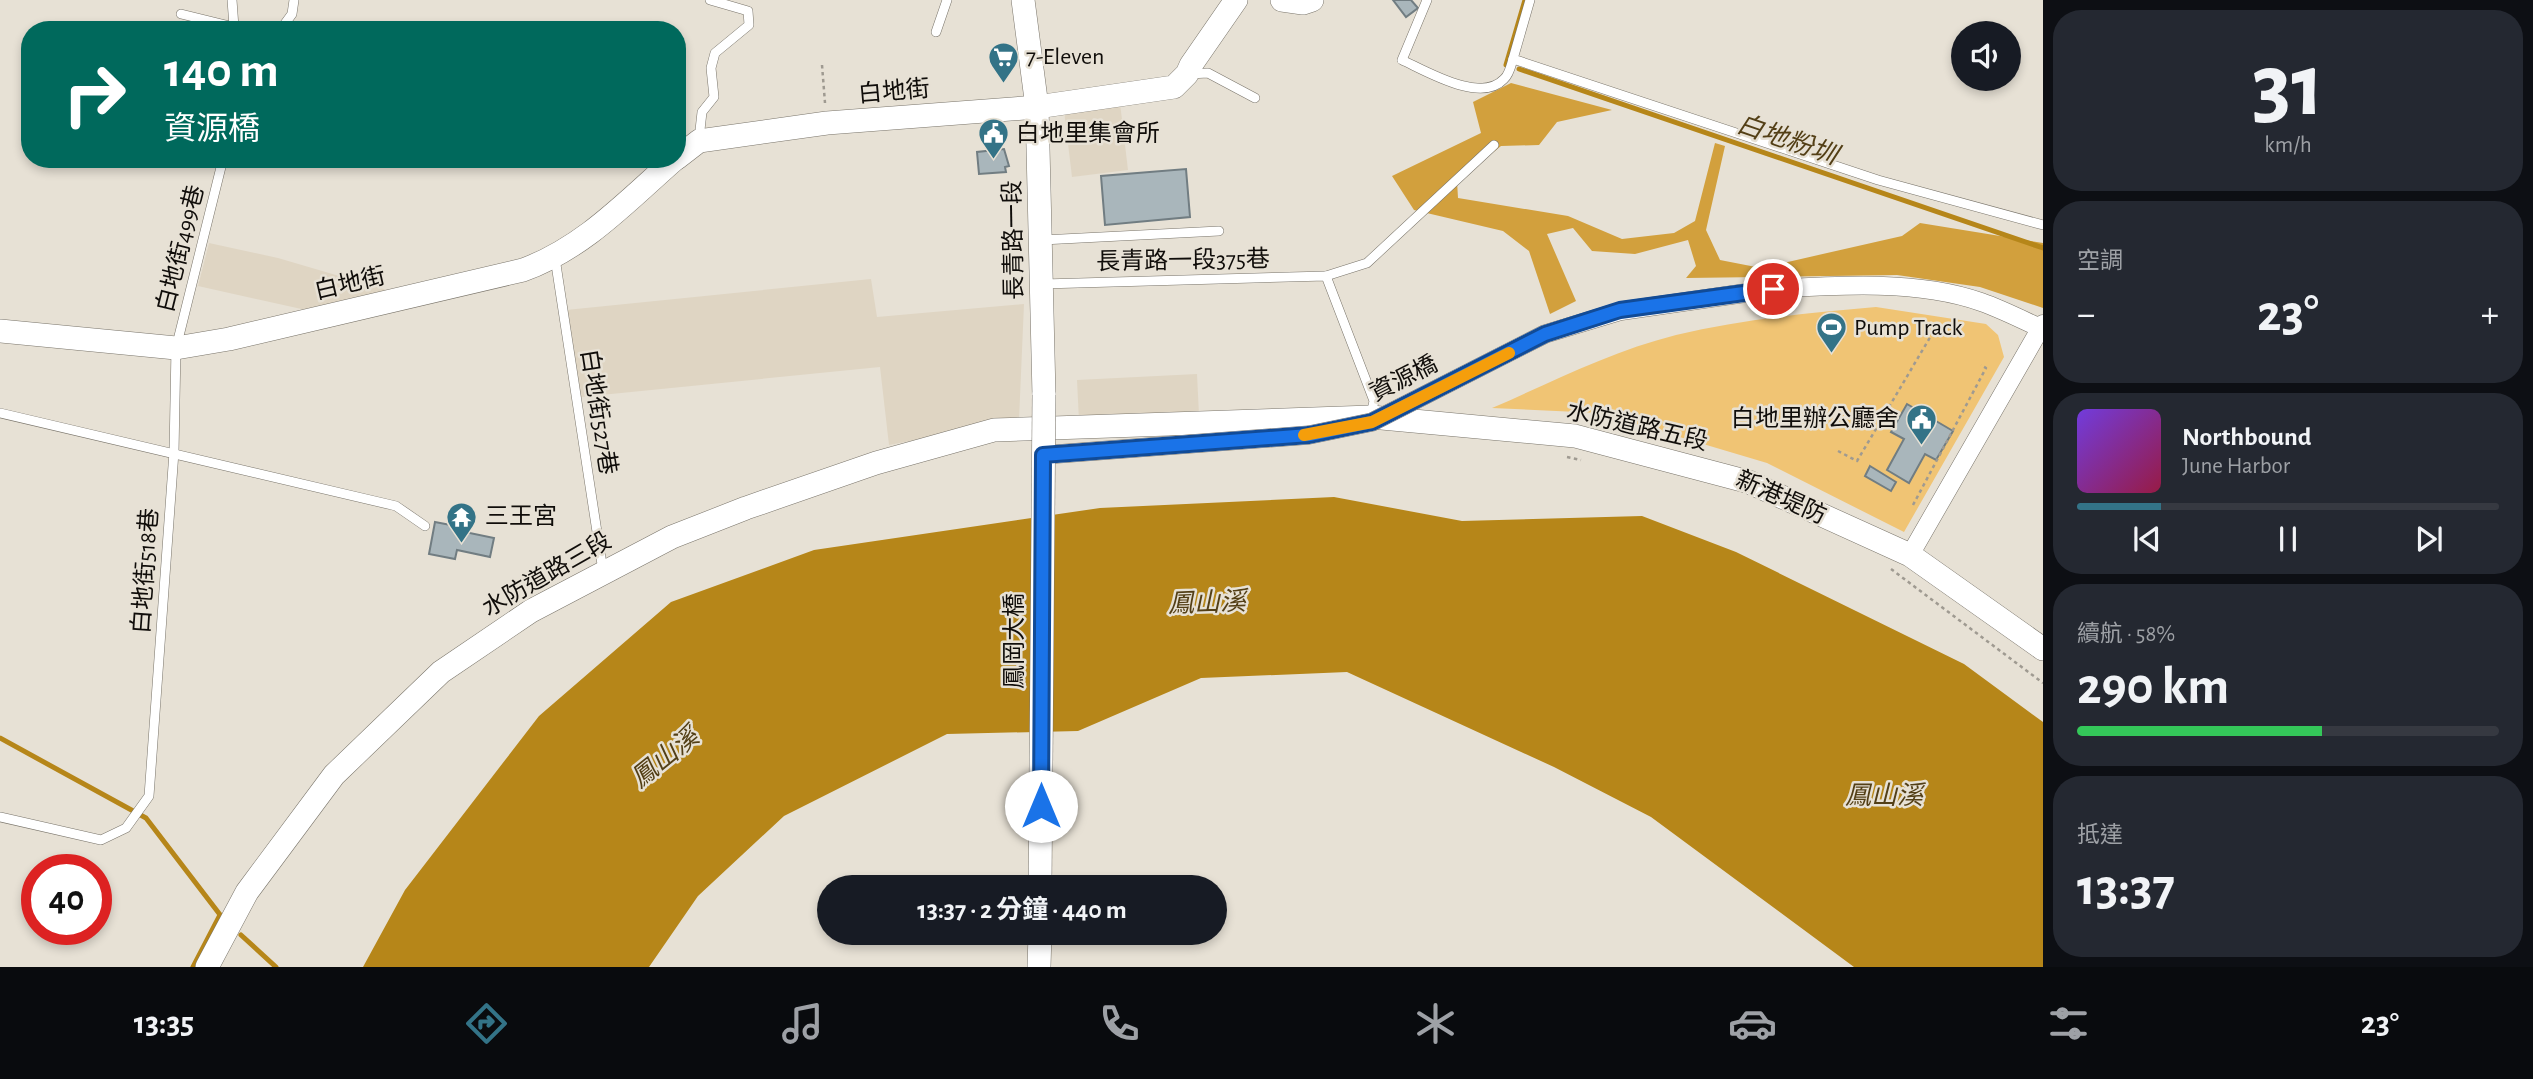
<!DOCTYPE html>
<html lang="zh-TW">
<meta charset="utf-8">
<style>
:root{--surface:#171b24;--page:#242831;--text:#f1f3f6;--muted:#9ea1a6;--line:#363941;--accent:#337387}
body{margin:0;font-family:"Alegreya Sans","Noto Sans TC",sans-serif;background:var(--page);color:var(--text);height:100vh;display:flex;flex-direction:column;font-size:26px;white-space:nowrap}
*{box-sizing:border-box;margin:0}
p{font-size:23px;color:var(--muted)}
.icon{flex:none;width:38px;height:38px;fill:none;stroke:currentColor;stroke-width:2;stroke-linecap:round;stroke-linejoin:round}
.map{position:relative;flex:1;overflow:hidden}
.panel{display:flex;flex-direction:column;gap:10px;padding:10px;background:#0d0f14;width:490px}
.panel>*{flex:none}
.hud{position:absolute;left:21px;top:21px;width:665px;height:147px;border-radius:28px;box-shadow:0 4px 10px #0003;background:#00695c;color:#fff;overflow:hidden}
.buttons{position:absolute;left:1951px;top:21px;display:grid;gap:14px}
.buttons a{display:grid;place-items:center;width:70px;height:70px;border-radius:50%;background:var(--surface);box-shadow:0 4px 10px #0003;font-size:35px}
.speed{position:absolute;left:21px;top:854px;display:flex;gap:14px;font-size:35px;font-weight:700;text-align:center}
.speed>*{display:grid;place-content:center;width:91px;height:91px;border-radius:50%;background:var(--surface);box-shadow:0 4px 10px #0003;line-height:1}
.speed .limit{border:10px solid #d22;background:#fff;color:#111}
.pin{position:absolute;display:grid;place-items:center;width:60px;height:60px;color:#fff;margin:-30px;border:4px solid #fff;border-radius:50%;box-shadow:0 2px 7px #0007}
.me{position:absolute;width:77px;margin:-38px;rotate:0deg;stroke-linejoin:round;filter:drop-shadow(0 0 5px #0008)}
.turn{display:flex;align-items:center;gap:24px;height:147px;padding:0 28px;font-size:32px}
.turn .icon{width:91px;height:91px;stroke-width:2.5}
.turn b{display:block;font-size:49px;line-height:60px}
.big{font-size:52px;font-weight:700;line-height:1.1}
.panel .card{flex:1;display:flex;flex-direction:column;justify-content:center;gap:10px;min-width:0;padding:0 24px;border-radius:28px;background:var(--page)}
.panel .dial{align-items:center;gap:0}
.dial b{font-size:91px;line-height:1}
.song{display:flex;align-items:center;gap:21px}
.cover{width:84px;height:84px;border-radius:10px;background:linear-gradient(135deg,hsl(260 70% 55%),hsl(340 70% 35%))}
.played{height:7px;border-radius:4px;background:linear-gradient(90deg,var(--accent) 20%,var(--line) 20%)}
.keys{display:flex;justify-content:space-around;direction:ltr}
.heat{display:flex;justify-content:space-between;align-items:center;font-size:38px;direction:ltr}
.charge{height:10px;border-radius:5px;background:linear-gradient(90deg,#34c759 58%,var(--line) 0)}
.trip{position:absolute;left:817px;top:875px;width:410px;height:70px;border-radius:35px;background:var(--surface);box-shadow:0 4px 10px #0003;font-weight:700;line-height:70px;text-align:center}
.menu{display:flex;height:112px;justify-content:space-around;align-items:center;background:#090b0e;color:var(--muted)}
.menu .icon{width:49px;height:49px}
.menu .active{color:var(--accent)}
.menu b{font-size:32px;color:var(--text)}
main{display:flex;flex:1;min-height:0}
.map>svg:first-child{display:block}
.built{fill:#dfd5c3}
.green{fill:#f0c474}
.forest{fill:#d2a03d}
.water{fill:#b68619}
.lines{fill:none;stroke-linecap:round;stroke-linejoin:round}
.stream{stroke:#b68619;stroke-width:5}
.building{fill:#a9b6bb;stroke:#717d82;stroke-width:2}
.service-casing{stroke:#79746a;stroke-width:10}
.minor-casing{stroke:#79746a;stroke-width:19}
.tertiary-casing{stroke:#79746a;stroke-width:24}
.path{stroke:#9f9a91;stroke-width:2.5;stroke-dasharray:3.5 3.5;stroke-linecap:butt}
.service{stroke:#fff;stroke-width:9}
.minor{stroke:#fff;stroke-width:18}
.tertiary{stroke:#fff;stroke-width:23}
.minor-bridge-casing{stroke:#79746a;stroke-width:19;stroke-linecap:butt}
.tertiary-bridge-casing{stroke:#79746a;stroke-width:24;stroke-linecap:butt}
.minor-bridge{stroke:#fff;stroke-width:18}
.tertiary-bridge{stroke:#fff;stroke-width:23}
.route-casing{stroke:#114b97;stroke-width:18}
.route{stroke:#1a73e8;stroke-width:12}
.slow{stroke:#f59e0b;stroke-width:12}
.labels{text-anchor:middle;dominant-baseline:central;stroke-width:5;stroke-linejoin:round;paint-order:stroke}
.poi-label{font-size:24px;fill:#100d0a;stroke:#e7e1d5;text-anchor:start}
.street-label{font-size:24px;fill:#100d0a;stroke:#e7e1d5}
.water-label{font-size:26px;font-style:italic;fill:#533f16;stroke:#e7e1d5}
</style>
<main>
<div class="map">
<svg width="2043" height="967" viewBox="0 0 2043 967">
<rect width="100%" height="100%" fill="#e7e1d5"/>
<!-- built -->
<g class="built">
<polygon points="1120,103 1128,170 1072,177 1064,110"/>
<polygon points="209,243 278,258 397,293 315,312 198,286"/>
<polygon points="871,279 877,317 1024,304 1019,420 889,445 880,367 581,397 566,310"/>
<polygon points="1197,374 1199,415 1079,421 1077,380"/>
</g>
<!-- green -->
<path class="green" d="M1876,307L1986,324L1998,335L2004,357L1904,532L1767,463L1599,413L1492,408C1552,382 1612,351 1676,335C1742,319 1808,313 1876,307Z"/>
<!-- forest -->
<polygon class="forest" points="1511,83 1612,110 1557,122 1539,145 1501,146 1457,181 1458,198 1568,216 1622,239 1674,233 1695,221 1715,143 1725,146 1706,230 1720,260 1761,268 1902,236 1920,223 2043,243 2043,308 1980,287 1897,275 1686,278 1696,266 1688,240 1635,254 1592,251 1573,228 1547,234 1576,301 1550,314 1529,251 1503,231 1414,210 1392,176 1481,133 1473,102"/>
<!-- water -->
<polygon class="water" points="1334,497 1462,521 1642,516 1736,552 1964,664 2043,722 2043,967 1854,967 1651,817 1554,767 1347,672 1201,678 1078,731 947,734 784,816 698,896 649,967 363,967 405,890 539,716 671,602 814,550 1100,508"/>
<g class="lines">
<!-- stream -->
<g class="stream">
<polyline points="1506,65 1525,0"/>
<polyline points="1519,69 2043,248"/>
<polyline points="0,738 146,818 221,916"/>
<polyline points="241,935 276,967"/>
<polyline points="193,967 220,915"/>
</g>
</g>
<!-- building -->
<g class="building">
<polygon points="1393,0 1411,0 1418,8 1406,17"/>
<polygon points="1004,149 1009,166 1005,167 1006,172 979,174 977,152"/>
<polygon points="1186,169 1190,217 1105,225 1101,176"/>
<polygon points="1907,404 1953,431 1936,460 1925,454 1909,483 1887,470 1904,439 1891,432"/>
<polygon points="1870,466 1896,482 1891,491 1865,476"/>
<polygon points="435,522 461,527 460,531 494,538 490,557 457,550 455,559 429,554"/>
</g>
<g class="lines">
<defs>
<g id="service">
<polyline points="232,0 234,27 244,30"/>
<path d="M1427,0L1402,60C1426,71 1481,104 1504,79C1509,75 1511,66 1513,59"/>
<polyline points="1530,0 1513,59 1878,180 2043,225"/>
<polyline points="181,14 234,27"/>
<polyline points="277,30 281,29 292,14 294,0"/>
<polyline points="936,32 947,0"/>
<polyline points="1189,74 1208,73 1255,98"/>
<polyline points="699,139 702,112 714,97 711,68 715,53 749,25 748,11 710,0"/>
<polyline points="1042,240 1219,231"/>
<polyline points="555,258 603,571"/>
<polyline points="1326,276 1367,263 1494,145"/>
<polyline points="1043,284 1326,276 1374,401 1371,415"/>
<polyline points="0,413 396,506 425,526"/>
<polyline points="0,817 101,840 126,828 149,796 174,452 176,348 223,159"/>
</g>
<g id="minor">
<path d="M1773,289C1838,285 1919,280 1981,302C2001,309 2021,319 2040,328"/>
<polyline points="1910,555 2043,324"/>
</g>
<g id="tertiary">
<polyline points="1023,0 1037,107 1044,395"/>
<polyline points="1282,0 1303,3 1312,0"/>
<polyline points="677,158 699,141 827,123 1037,107 1174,87 1187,74 1191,65 1236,0"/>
<path d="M0,331L176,348L229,339L523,270C584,248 627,201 675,159"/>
<polyline points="207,967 247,892 334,775 441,672 531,611 672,537 746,508 876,463 994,430 1371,417 1575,436 1749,482 1910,555 2043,649"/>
<polyline points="1039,967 1040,933"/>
</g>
</defs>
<!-- service casing -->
<use href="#service" class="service-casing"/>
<!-- minor casing -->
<use href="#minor" class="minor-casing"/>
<!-- tertiary casing -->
<use href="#tertiary" class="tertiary-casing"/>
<!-- path -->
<g class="path">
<polyline points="822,65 825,103"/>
<polyline points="1838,451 1857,461 1935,329"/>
<polyline points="1567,457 1581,460"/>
<polyline points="1913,505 1986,368 1981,365"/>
<polyline points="1891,569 2043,683"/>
</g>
<!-- service -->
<use href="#service" class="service"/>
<!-- minor -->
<use href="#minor" class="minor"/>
<!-- tertiary -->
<use href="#tertiary" class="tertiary"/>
<defs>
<polyline id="minor-bridge" points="1043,455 1309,435 1372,422 1545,334 1621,311 1773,289"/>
<polyline id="tertiary-bridge" points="1040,887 1044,395"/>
</defs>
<!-- minor-bridge casing -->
<use href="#minor-bridge" class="minor-bridge-casing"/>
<!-- tertiary-bridge casing -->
<use href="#tertiary-bridge" class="tertiary-bridge-casing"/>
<!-- minor-bridge -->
<use href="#minor-bridge" class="minor-bridge"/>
<!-- tertiary-bridge -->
<use href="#tertiary-bridge" class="tertiary-bridge"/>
</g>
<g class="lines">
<defs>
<polyline id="route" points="1041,806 1043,455 1309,435 1372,422 1545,334 1620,310 1773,289"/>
</defs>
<!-- route casing -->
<use href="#route" class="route-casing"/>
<!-- route -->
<use href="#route" class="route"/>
<!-- slow -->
<polyline class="slow" points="1304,435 1372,422 1509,353"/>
</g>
<!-- icons -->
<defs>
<symbol id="supermarket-pin" viewBox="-11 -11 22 30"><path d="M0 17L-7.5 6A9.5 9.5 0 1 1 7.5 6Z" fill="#337387" stroke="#e7e1d5"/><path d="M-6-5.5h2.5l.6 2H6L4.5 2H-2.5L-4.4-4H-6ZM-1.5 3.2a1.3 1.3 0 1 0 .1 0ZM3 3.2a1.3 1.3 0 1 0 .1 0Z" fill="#fff"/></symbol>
<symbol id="civic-pin" viewBox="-11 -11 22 30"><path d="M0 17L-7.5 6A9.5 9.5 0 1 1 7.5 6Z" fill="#337387" stroke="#e7e1d5"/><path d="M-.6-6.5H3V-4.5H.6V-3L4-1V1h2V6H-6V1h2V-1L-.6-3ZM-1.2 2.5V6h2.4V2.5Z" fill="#fff"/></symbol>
<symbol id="stadium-pin" viewBox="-11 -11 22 30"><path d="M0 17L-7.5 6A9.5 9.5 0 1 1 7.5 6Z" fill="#337387" stroke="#e7e1d5"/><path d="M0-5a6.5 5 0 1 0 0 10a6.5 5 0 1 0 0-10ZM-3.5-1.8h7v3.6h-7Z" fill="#fff"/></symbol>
<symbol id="temple-pin" viewBox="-11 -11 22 30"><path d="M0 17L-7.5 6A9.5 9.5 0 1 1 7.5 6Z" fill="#337387" stroke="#e7e1d5"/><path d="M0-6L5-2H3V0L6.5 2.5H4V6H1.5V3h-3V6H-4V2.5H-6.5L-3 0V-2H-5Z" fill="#fff"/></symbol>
</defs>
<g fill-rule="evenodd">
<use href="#supermarket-pin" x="986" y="40" width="35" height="47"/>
<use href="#civic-pin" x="976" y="116" width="35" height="47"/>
<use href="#stadium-pin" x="1814" y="310" width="35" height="47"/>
<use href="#civic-pin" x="1904" y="402" width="35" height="47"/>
<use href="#temple-pin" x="444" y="500" width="35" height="47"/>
</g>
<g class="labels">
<!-- poi labels -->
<g class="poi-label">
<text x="1026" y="57">7-Eleven</text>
<text x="1016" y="134">白地里集會所</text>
<text x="1854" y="328">Pump Track</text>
<text x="1899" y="419" text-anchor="end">白地里辦公廳舍</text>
<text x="485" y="517">三王宮</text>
</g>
<!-- street labels -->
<g class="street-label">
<text transform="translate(894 92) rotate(-5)">白地街</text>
<text transform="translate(1014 240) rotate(-91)">長青路一段</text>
<text transform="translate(181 249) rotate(-76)">白地街499巷</text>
<text transform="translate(1183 261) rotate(-1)">長青路一段375巷</text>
<text transform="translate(350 284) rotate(-13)">白地街</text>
<text transform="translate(1404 379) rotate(-27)">資源橋</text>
<text transform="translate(598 412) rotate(81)">白地街527巷</text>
<text transform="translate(1637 427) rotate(13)">水防道路五段</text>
<text transform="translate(1781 498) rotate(24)">新港堤防</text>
<text transform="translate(146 571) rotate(-86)">白地街518巷</text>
<text transform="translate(547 575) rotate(-30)">水防道路三段</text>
<text transform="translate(1015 641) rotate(-90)">鳳岡大橋</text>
</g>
<!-- water labels -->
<g class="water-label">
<text transform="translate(1787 140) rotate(19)">白地粉圳</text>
<text transform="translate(1207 603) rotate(-2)">鳳山溪</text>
<text transform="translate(665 758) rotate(-39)">鳳山溪</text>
<text x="1884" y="796">鳳山溪</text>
</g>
</g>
</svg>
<div class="buttons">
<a><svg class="icon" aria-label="sound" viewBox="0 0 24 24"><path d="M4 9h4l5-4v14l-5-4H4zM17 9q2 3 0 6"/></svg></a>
</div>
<div class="speed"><div class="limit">40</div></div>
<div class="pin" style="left:1773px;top:289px;background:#d93025"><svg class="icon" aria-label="arrive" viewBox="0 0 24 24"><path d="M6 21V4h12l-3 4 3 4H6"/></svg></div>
<svg class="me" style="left:1041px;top:806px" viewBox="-20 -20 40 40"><circle r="19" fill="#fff"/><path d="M0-13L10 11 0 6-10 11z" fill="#1a73e8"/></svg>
<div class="trip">13:37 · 2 分鐘 · 440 m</div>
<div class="hud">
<div class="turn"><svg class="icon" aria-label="right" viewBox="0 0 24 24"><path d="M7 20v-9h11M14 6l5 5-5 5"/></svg><div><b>140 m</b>資源橋</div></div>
</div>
</div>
<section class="panel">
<div class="card dial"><b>31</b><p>km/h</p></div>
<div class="card"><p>空調</p>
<div class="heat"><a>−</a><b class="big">23°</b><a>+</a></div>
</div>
<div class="card">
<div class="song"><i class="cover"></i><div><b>Northbound</b><p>June Harbor</p></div></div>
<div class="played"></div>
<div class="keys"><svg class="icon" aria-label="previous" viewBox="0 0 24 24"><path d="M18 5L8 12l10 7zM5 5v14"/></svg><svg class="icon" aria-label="pause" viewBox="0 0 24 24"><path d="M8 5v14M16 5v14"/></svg><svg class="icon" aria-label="next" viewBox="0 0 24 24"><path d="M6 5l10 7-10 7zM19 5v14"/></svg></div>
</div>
<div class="card"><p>續航 · 58%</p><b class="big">290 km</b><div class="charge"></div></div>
<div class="card"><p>抵達</p><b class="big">13:37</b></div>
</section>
</main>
<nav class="menu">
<b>13:35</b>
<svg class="icon active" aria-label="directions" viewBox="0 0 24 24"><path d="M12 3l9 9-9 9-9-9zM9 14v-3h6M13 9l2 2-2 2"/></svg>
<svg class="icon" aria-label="music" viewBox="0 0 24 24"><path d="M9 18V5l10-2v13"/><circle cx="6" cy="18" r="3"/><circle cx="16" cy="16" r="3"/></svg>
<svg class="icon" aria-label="phone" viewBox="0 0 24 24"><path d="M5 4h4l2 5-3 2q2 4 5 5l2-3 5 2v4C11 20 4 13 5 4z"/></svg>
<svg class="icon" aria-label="climate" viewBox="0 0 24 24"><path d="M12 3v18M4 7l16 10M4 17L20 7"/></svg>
<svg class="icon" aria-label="car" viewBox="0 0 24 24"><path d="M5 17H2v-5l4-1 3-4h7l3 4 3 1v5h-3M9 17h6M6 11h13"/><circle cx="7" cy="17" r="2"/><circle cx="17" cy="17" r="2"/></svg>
<svg class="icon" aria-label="filters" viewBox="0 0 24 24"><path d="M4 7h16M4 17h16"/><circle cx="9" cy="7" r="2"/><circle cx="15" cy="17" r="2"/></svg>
<b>23°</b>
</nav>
